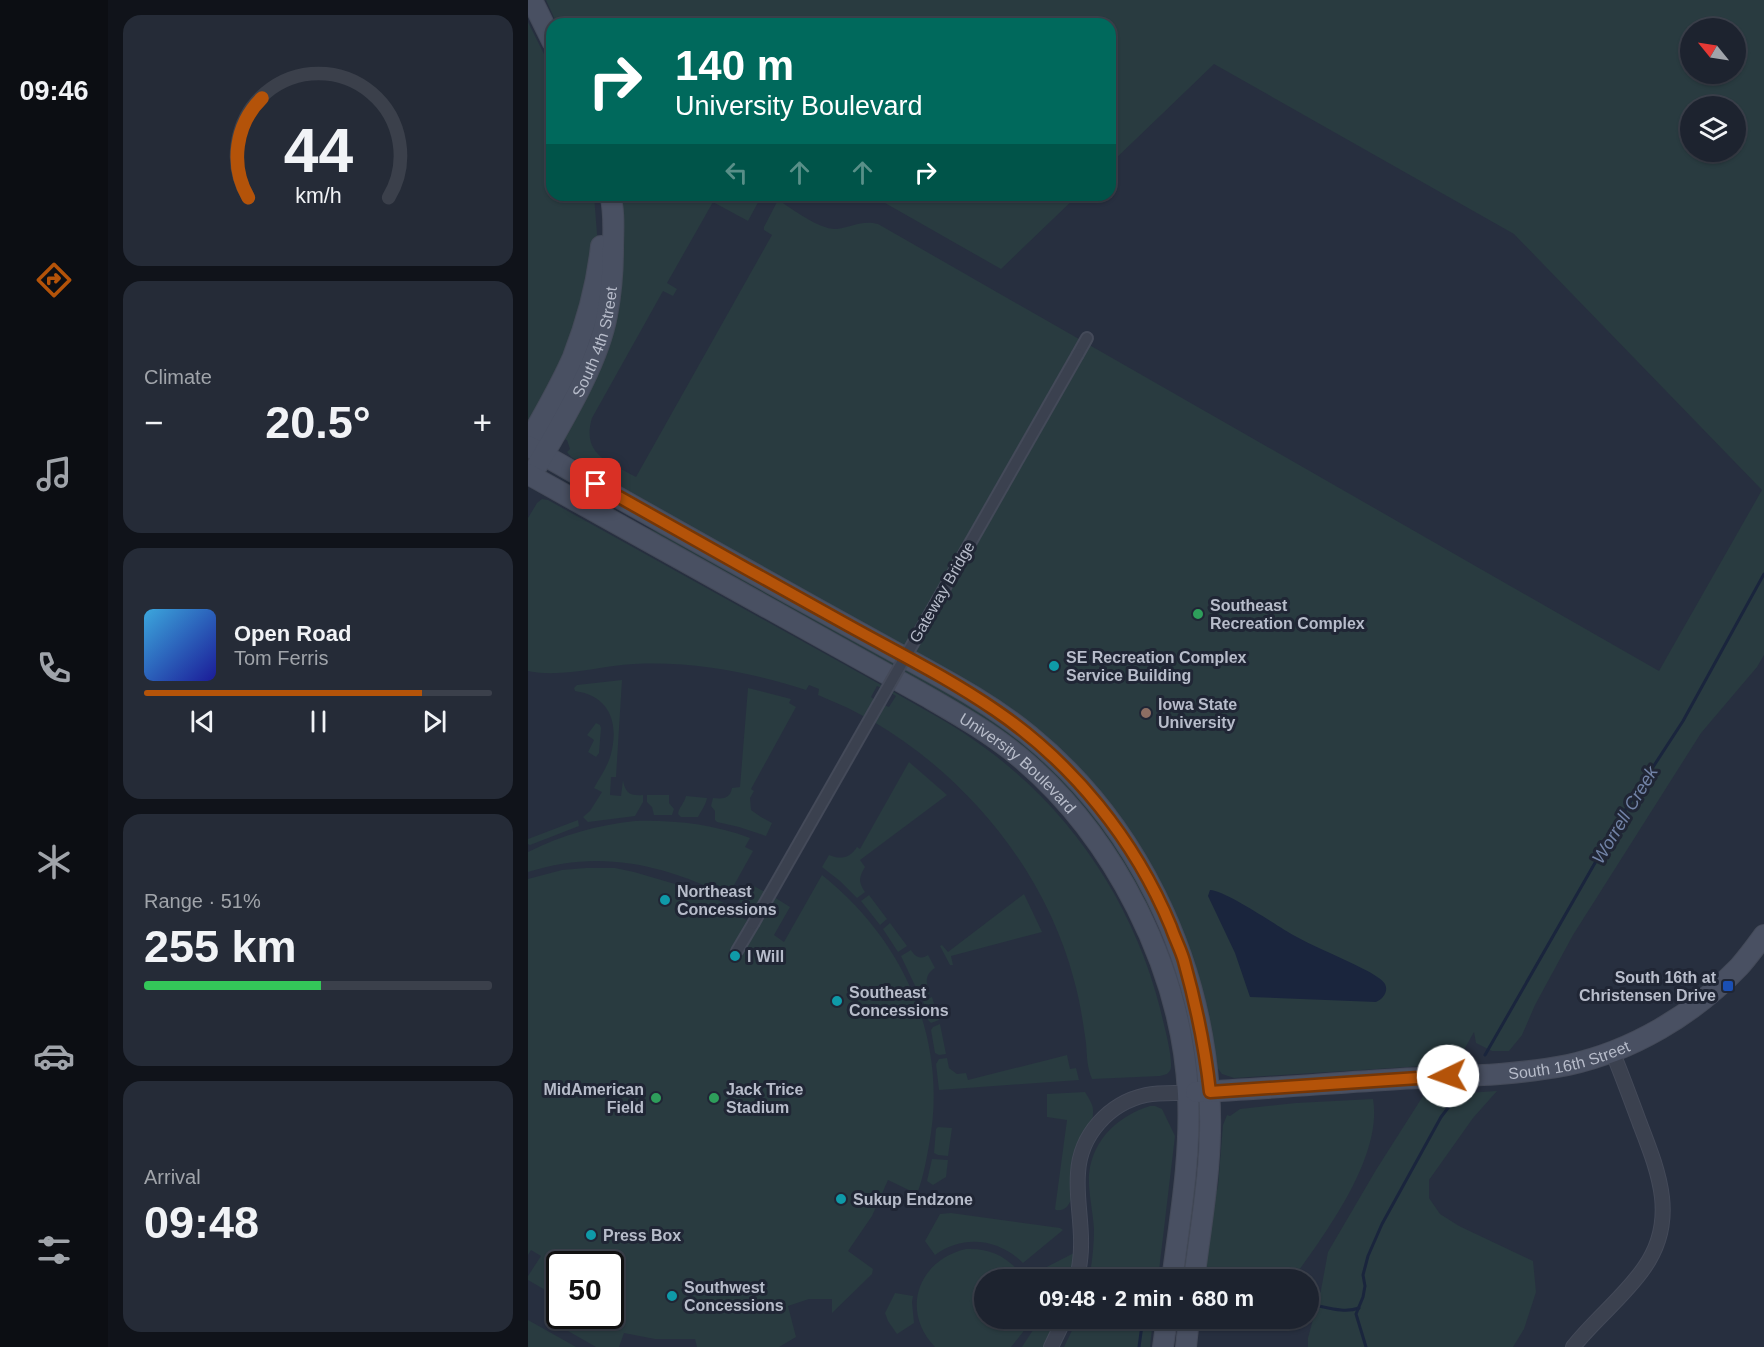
<!DOCTYPE html>
<meta charset="utf-8">
<style>
:root{--surface:#1d232f;--page:#252b37;--text:#f1f3f6;--muted:#a0a4aa;--line:#3b404b;--accent:#b45309}
body{margin:0;font-family:Arial,sans-serif;background:var(--page);color:var(--text);height:100vh;display:flex;flex-direction:column;font-size:22px;white-space:nowrap}
*{box-sizing:border-box;margin:0}
p{font-size:20px;color:var(--muted)}
.icon{flex:none;width:33px;height:33px;fill:none;stroke:currentColor;stroke-width:2;stroke-linecap:round;stroke-linejoin:round}
.map{position:relative;flex:1;overflow:hidden}
.drawer{display:flex;flex-direction:column;gap:15px;padding:15px;background:#10131a;width:420px}
.drawer>*{flex:none}
.guide{position:absolute;left:18px;top:18px;width:570px;height:183px;border-radius:18px;box-shadow:0 2px 4px #0004,0 0 0 2px var(--line);background:#00695c;color:#fff;overflow:hidden}
.needle{width:39px;rotate:300deg}
.controls{position:absolute;left:1152px;top:18px;display:grid;gap:12px}
.controls a{display:grid;place-items:center;width:66px;height:66px;border-radius:50%;background:var(--surface);box-shadow:0 2px 4px #0004,0 0 0 2px var(--line);font-size:30px}
.speed{position:absolute;left:18px;top:1251px;display:flex;gap:12px;font-size:30px;font-weight:700;text-align:center}
.speed>*{display:grid;place-content:center;width:78px;height:78px;border-radius:50%;background:var(--surface);box-shadow:0 2px 4px #0004,0 0 0 2px var(--line);line-height:1}
.speed .limit{border:3px solid #111;border-radius:9px;background:#fff;color:#111}
.pin{position:absolute;display:grid;place-items:center;width:51px;height:51px;color:#fff;margin:-26px;border-radius:12px;box-shadow:0 3px 9px #0006}
.me{position:absolute;width:66px;margin:-33px;rotate:267deg;stroke-linejoin:round;filter:drop-shadow(0 0 4px #0008)}
.turn{display:flex;align-items:center;gap:21px;height:126px;padding:0 30px;font-size:27px}
.turn .icon{width:78px;height:78px;stroke-width:2.5}
.turn b{display:block;font-size:42px;line-height:51px}
.lanes{display:flex;align-items:center;height:57px;padding:0 30px;background:#0003;justify-content:center;gap:30px;direction:ltr}
.lanes .off{opacity:.35}
.big{font-size:45px;font-weight:700;line-height:1.1}
.drawer .card{flex:1;display:flex;flex-direction:column;justify-content:center;gap:9px;min-width:0;padding:0 21px;border-radius:18px;background:var(--page)}
.drawer .dial{align-items:center;gap:0}
.dial svg{height:156px;overflow:visible;fill:none;stroke:var(--line);stroke-width:7;stroke-linecap:round;text-anchor:middle}
.dial text{fill:var(--text);stroke:none}
.song{display:flex;align-items:center;gap:18px}
.cover{width:72px;height:72px;border-radius:9px;background:linear-gradient(135deg,hsl(200 70% 55%),hsl(240 70% 35%))}
.played{height:6px;border-radius:3px;background:linear-gradient(90deg,var(--accent) 80%,var(--line) 80%)}
.keys{display:flex;justify-content:space-around;direction:ltr}
.heat{display:flex;justify-content:space-between;align-items:center;font-size:33px;direction:ltr}
.charge{height:9px;border-radius:4px;background:linear-gradient(90deg,#34c759 51%,var(--line) 0)}
.trip{position:absolute;left:446px;top:1269px;width:345px;height:60px;border-radius:30px;background:var(--surface);box-shadow:0 2px 4px #0004,0 0 0 2px var(--line);font-weight:700;line-height:60px;text-align:center}
main{display:flex;flex:1;min-height:0}
.tab-bar{display:flex;flex-direction:column;width:108px;justify-content:space-around;align-items:center;background:#0c0e13;color:var(--muted)}
.tab-bar .icon{width:42px;height:42px}
.tab-bar .current{color:var(--accent)}
.tab-bar b{font-size:27px;color:var(--text)}
.map>svg:first-child{display:block}
.green{fill:#293b40;fill-rule:evenodd}
.water{fill:#1a253d}
.lines{fill:none;stroke-linecap:round;stroke-linejoin:round}
.stream{stroke:#1a253d;stroke-width:3}
.pedestrian-casing{stroke:#444a59;stroke-width:14}
.minor-casing{stroke:#444a59;stroke-width:16}
.secondary-casing{stroke:#444a59;stroke-width:22}
.pedestrian{stroke:#3b414f;stroke-width:10}
.minor{stroke:#3b414f;stroke-width:14}
.secondary{stroke:#495062;stroke-width:20}
.pedestrian-bridge-casing{stroke:#444a59;stroke-width:14;stroke-linecap:butt}
.pedestrian-bridge{stroke:#3b414f;stroke-width:10}
.route-casing{stroke:#753606;stroke-width:15}
.route{stroke:#b45309;stroke-width:10}
.leisure-dot{fill:#2e9e5b;stroke:#202635;stroke-width:2}
.culture-dot{fill:#0f9aa8;stroke:#202635;stroke-width:2}
.education-dot{fill:#8d6e63;stroke:#202635;stroke-width:2}
.transit-dot{fill:#1a4fb4;stroke:#202635;stroke-width:2}
.labels{text-anchor:middle;dominant-baseline:central;stroke-width:6;stroke-linejoin:round;paint-order:stroke}
.street-label{font-size:16px;fill:#b7bcca;stroke:#202635}
.poi-label{font-size:16px;font-weight:bold;fill:#b7bcca;stroke:#202635;text-anchor:start}
.water-label{font-size:18px;font-style:italic;fill:#7283a7;stroke:#202635}
</style>
<main>
<nav class="tab-bar">
<b>09:46</b>
<svg class="icon current" aria-label="directions" viewBox="0 0 24 24"><path d="M12 3l9 9-9 9-9-9zM9 14v-3h6M13 9l2 2-2 2"/></svg>
<svg class="icon" aria-label="music" viewBox="0 0 24 24"><path d="M9 18V5l10-2v13"/><circle cx="6" cy="18" r="3"/><circle cx="16" cy="16" r="3"/></svg>
<svg class="icon" aria-label="phone" viewBox="0 0 24 24"><path d="M5 4h4l2 5-3 2q2 4 5 5l2-3 5 2v4C11 20 4 13 5 4z"/></svg>
<svg class="icon" aria-label="climate" viewBox="0 0 24 24"><path d="M12 3v18M4 7l16 10M4 17L20 7"/></svg>
<svg class="icon" aria-label="car" viewBox="0 0 24 24"><path d="M5 17H2v-5l4-1 3-4h7l3 4 3 1v5h-3M9 17h6M6 11h13"/><circle cx="7" cy="17" r="2"/><circle cx="17" cy="17" r="2"/></svg>
<svg class="icon" aria-label="filters" viewBox="0 0 24 24"><path d="M4 7h16M4 17h16"/><circle cx="9" cy="7" r="2"/><circle cx="15" cy="17" r="2"/></svg>
</nav>
<section class="drawer">
<div class="card dial"><svg viewBox="0 0 100 80">
<path d="M14 69A42 42 0 1 1 86 69"/>
<path d="M14 69A42 42 0 0 1 21 18" stroke="#b45309"/>
<text x="50" y="56" font-size="32" font-weight="700">44</text>
<text x="50" y="72" font-size="11">km/h</text>
</svg></div>
<div class="card"><p>Climate</p>
<div class="heat"><a>−</a><b class="big">20.5°</b><a>+</a></div>
</div>
<div class="card">
<div class="song"><i class="cover"></i><div><b>Open Road</b><p>Tom Ferris</p></div></div>
<div class="played"></div>
<div class="keys"><svg class="icon" aria-label="previous" viewBox="0 0 24 24"><path d="M18 5L8 12l10 7zM5 5v14"/></svg><svg class="icon" aria-label="pause" viewBox="0 0 24 24"><path d="M8 5v14M16 5v14"/></svg><svg class="icon" aria-label="next" viewBox="0 0 24 24"><path d="M6 5l10 7-10 7zM19 5v14"/></svg></div>
</div>
<div class="card"><p>Range · 51%</p><b class="big">255 km</b><div class="charge"></div></div>
<div class="card"><p>Arrival</p><b class="big">09:48</b></div>
</section>
<div class="map">
<svg width="1236" height="1347" viewBox="0 0 1236 1347">
<rect width="100%" height="100%" fill="#272f3f"/>
<!-- green -->
<g class="green">
<path d="M18,0H1236V655L1229,667L1173,733L1045,935L1007,1005L994,1035L981,1051H964L948,1043L946,1032L928,1064L706,1078L694,1074L685,1062L650,928L522,747L43,457L39,452L42,449L39,440L35,439L57,390L89,195H234L220,221L185,202L139,283L149,289L145,296L135,291L64,418C53,455 81,462 108,477L244,235L236,230V227L250,200C265,209 291,230 309,229C325,227 333,220 350,224L1131,671L1234,490L986,234L686,64L582,164V24H29ZM1162,28H1208V74H1162ZM1162,106H1208V152H1162Z"/>
<polygon points="0,22 24,70 24,195 66,195 69,234 69,249 45,342 0,425"/>
<polygon points="343,195 550,195 473,269"/>
<polygon points="26,477 109,524 143,537 369,661 364,670 25,480"/>
<path d="M14,499L20,500L355,686L354,688L349,686L343,697L347,700L337,717L320,708L290,695L291,689L281,685L278,690C220,672 167,661 106,664C71,666 34,678 0,671V518L9,503Z"/>
<polygon points="378,666 465,718 514,757 562,808 612,882 627,919 555,814 373,675"/>
<path d="M94,680L88,777H83L82,795L93,796L95,780C97,793 102,796 115,795V802L107,816L60,822L55,817L62,811L74,792L66,788C72,777 80,766 83,754C91,723 82,696 47,691L46,688L49,685Z"/>
<path d="M220,688L263,699L261,703L268,707L223,789L226,791L222,798L223,810L233,817L244,823L238,836L211,827L189,822L187,820V811L183,806L185,798C195,799 202,799 204,788L212,787Z"/>
<path d="M364,691C395,709 428,726 457,748C544,811 606,905 632,1008C635,1022 644,1053 643,1066C643,1070 642,1071 639,1074L632,1076L564,1079C559,1068 559,1056 558,1043C555,1022 552,1001 546,980C518,873 441,778 346,722L356,705L361,707L368,696L363,693Z"/>
<polygon points="68,723 72,725 73,728 71,753 68,757 60,752 66,740 59,735"/>
<path d="M381,762L419,795L332,860L337,867C331,877 330,882 337,892L329,898L312,881L294,867L301,855C313,860 322,858 329,847L332,849Z"/>
<polygon points="119,795 141,795 141,803 146,809 144,815 126,815 124,807 119,802"/>
<path d="M158,796L179,798C178,805 173,811 170,817H153L150,814C151,807 156,804 158,796Z"/>
<polygon points="50,820 51,826 2,845 0,844 0,839"/>
<path d="M107,821C146,820 185,824 222,838L217,847L225,851L200,896C135,864 70,849 0,872V852C34,835 69,825 107,821Z"/>
<path d="M58,868H87L106,872L164,889L194,902L196,903L193,908L221,921L246,897L262,907L246,935L256,942L294,875C376,940 421,1041 401,1145C398,1162 395,1178 389,1194L360,1180L344,1216L320,1251L345,1269L344,1274L304,1313V1299H281L260,1306L268,1337L251,1347H169L167,1339H127L96,1333L91,1347H68L40,1331L48,1316H82V1264H32L31,1298L0,1280V1276L13,1256L3,1250L0,1255V879L34,870Z"/>
<polygon points="222,884 237,892 227,910 211,902"/>
<polygon points="496,894 514,932 423,956 425,965 422,965 412,946 414,945 420,952"/>
<polygon points="341,895 359,919 352,925 333,901"/>
<polygon points="362,923 379,946 370,952 355,929"/>
<path d="M383,950C387,957 393,960 400,955L407,968C396,975 398,983 402,994L395,996L390,992L373,956Z"/>
<polygon points="404,997 411,1020 403,1023 400,1020 395,1001"/>
<polygon points="412,1024 418,1054 411,1055 407,1053 403,1030 405,1027"/>
<polygon points="539,1055 542,1069 548,1068 551,1080 411,1090 408,1064 411,1059 419,1058 421,1068 429,1074 438,1073 440,1080"/>
<polygon points="969,1091 945,1118 901,1180 901,1198 912,1214 931,1226 1005,1261 1008,1292 996,1329 985,1347 780,1347 780,1338 793,1290 800,1252 848,1170 895,1096"/>
<path d="M557,1092C561,1099 566,1105 565,1113C565,1130 547,1146 544,1165C542,1176 547,1191 542,1202C539,1208 535,1211 528,1210L527,1209L539,1120L519,1117V1094Z"/>
<path d="M845,1099C855,1157 797,1234 765,1279H724L674,1272L682,1213L690,1186L695,1125L699,1115L702,1116L712,1109L768,1103Z"/>
<path d="M622,1106H627L634,1109L647,1136L630,1279H561C564,1263 566,1246 566,1229C565,1211 560,1192 561,1174C565,1139 590,1116 622,1106Z"/>
<polygon points="410,1127 424,1128 420,1156 410,1155 406,1153 408,1129"/>
<polygon points="404,1159 420,1160 418,1177 405,1185 399,1181"/>
<polygon points="664,1171 668,1171 669,1192 659,1279 650,1280"/>
<path d="M423,1213L532,1228L535,1230L495,1263C471,1239 436,1234 407,1255L397,1241L412,1214Z"/>
<path d="M438,1249C459,1248 474,1254 489,1269L483,1273C476,1271 470,1273 467,1279L456,1280V1318L500,1319L495,1332L483,1347H407C372,1311 390,1260 438,1249Z"/>
<polygon points="546,1253 542,1279 505,1279 503,1275"/>
<polygon points="367,1293 385,1296 384,1302 386,1323 369,1334 360,1321 357,1313"/>
<polygon points="550,1318 625,1319 622,1347 536,1347"/>
<polygon points="509,1319 529,1319 515,1347 494,1347 505,1330"/>
<polygon points="0,1320 48,1347 0,1347"/>
</g>
<!-- water -->
<path class="water" d="M682,890C699,891 749,926 767,936C783,945 801,952 817,960C827,965 851,975 857,984C861,992 854,1000 848,1002L722,997L707,953L680,896Z"/>
<g class="lines">
<!-- stream -->
<g class="stream">
<polyline points="957,1055 1099,807 1155,721 1236,574"/>
<polyline points="620,1280 624,1272 627,1270"/>
<path d="M780,1304C796,1306 815,1314 831,1308"/>
<polyline points="611,1347 615,1318"/>
<polyline points="838,1347 828,1314 835,1297 837,1286 835,1275 840,1256 854,1224 913,1117 930,1095"/>
</g>
<defs>
<g id="pedestrian">
<polyline points="550,354 559,338"/>
<polyline points="209,951 225,924"/>
</g>
<g id="minor">
<path d="M549,1280C551,1269 553,1258 553,1247C554,1223 548,1198 550,1173C552,1135 581,1103 618,1095C632,1092 646,1093 660,1093"/>
<polyline points="523,1347 537,1318"/>
<path d="M1045,1347C1067,1319 1096,1297 1116,1268C1150,1220 1131,1173 1112,1124C1103,1100 1094,1075 1084,1051"/>
</g>
<g id="secondary">
<polyline points="4,0 24,41"/>
<path d="M0,443C15,415 32,387 45,357C59,321 69,284 73,246"/>
<path d="M0,446C94,500 189,553 284,606C318,625 353,644 387,663C427,685 467,707 502,736C608,823 671,955 681,1091C686,1154 674,1217 666,1280"/>
<path id="s1" d="M9,466C34,422 70,364 79,315C83,294 85,272 85,250C85,232 87,212 82,195"/>
<path id="s2" d="M0,474L398,696C429,714 461,732 489,755C586,835 654,969 660,1094C663,1157 652,1218 644,1280"/>
<path id="s3" d="M668,1092C737,1089 804,1083 872,1079C928,1076 985,1076 1040,1065C1104,1051 1165,1015 1211,967C1220,957 1228,946 1236,935"/>
<polyline points="635,1347 639,1318"/>
<polyline points="658,1347 661,1318"/>
</g>
</defs>
<!-- pedestrian casing -->
<use href="#pedestrian" class="pedestrian-casing"/>
<!-- minor casing -->
<use href="#minor" class="minor-casing"/>
<!-- secondary casing -->
<use href="#secondary" class="secondary-casing"/>
<!-- pedestrian -->
<use href="#pedestrian" class="pedestrian"/>
<!-- minor -->
<use href="#minor" class="minor"/>
<!-- secondary -->
<use href="#secondary" class="secondary"/>
<defs>
<polyline id="pedestrian-bridge" points="225,924 550,354"/>
</defs>
<!-- pedestrian-bridge casing -->
<use href="#pedestrian-bridge" class="pedestrian-bridge-casing"/>
<!-- pedestrian-bridge -->
<use href="#pedestrian-bridge" class="pedestrian-bridge"/>
</g>
<g class="lines">
<defs>
<path id="route" d="M68,484C151,531 233,577 316,623C366,651 419,677 467,710C545,763 607,840 643,927C647,939 653,950 656,961C668,1004 677,1048 682,1092L920,1076"/>
</defs>
<!-- route casing -->
<use href="#route" class="route-casing"/>
<!-- route -->
<use href="#route" class="route"/>
</g>
<!-- markers -->
<g class="leisure-dot">
<circle cx="670" cy="614" r="6"/>
<circle cx="128" cy="1098" r="6"/>
<circle cx="186" cy="1098" r="6"/>
</g>
<g class="culture-dot">
<circle cx="526" cy="666" r="6"/>
<circle cx="137" cy="900" r="6"/>
<circle cx="207" cy="956" r="6"/>
<circle cx="309" cy="1001" r="6"/>
<circle cx="313" cy="1199" r="6"/>
<circle cx="63" cy="1235" r="6"/>
<circle cx="144" cy="1296" r="6"/>
</g>
<circle class="education-dot" cx="618" cy="713" r="6"/>
<rect class="transit-dot" x="1194" y="980" width="12" height="12" rx="3"/>
<g class="labels">
<!-- street labels -->
<g class="street-label">
<text stroke="none"><textPath href="#s1" startOffset="138">South 4th Street</textPath></text>
<text transform="translate(414 592) rotate(-60)">Gateway Bridge</text>
<text stroke="none"><textPath href="#s2" startOffset="570">University Boulevard</textPath></text>
<text stroke="none"><textPath href="#s3" startOffset="375">South 16th Street</textPath></text>
</g>
<!-- poi labels -->
<g class="poi-label">
<text x="682" y="605">Southeast<tspan x="682" dy="18">Recreation Complex</tspan></text>
<text x="538" y="657">SE Recreation Complex<tspan x="538" dy="18">Service Building</tspan></text>
<text x="630" y="704">Iowa State<tspan x="630" dy="18">University</tspan></text>
<text x="149" y="891">Northeast<tspan x="149" dy="18">Concessions</tspan></text>
<text x="219" y="956">I Will</text>
<text x="1188" y="977" text-anchor="end">South 16th at<tspan x="1188" dy="18">Christensen Drive</tspan></text>
<text x="321" y="992">Southeast<tspan x="321" dy="18">Concessions</tspan></text>
<text x="116" y="1089" text-anchor="end">MidAmerican<tspan x="116" dy="18">Field</tspan></text>
<text x="198" y="1089">Jack Trice<tspan x="198" dy="18">Stadium</tspan></text>
<text x="325" y="1199">Sukup Endzone</text>
<text x="75" y="1235">Press Box</text>
<text x="156" y="1287">Southwest<tspan x="156" dy="18">Concessions</tspan></text>
</g>
<!-- water labels -->
<g class="water-label">
<text transform="translate(1097 815) rotate(-59)">Worrell Creek</text>
</g>
</g>
</svg>
<div class="controls">
<a><svg class="needle" viewBox="-14 -14 28 28"><path d="M0-13l5 13h-10z" fill="#e53935"/><path d="M0 13l5-13h-10z" fill="#a0a4aa"/></svg></a>
<a><svg class="icon" aria-label="layers" viewBox="0 0 24 24"><path d="M12 4l9 5-9 5-9-5zM3 14l9 5 9-5"/></svg></a>
</div>
<div class="speed"><div class="limit">50</div></div>
<div class="pin" style="left:68px;top:484px;background:#d93025"><svg class="icon" aria-label="arrive" viewBox="0 0 24 24"><path d="M6 21V4h12l-3 4 3 4H6"/></svg></div>
<svg class="me" style="left:920px;top:1076px" viewBox="-20 -20 40 40"><circle r="19" fill="#fff"/><path d="M0-13L10 11 0 6-10 11z" fill="#b45309"/></svg>
<div class="trip">09:48 · 2 min · 680 m</div>
<div class="guide">
<div class="turn"><svg class="icon" aria-label="right" viewBox="0 0 24 24"><path d="M7 20v-9h11M14 6l5 5-5 5"/></svg><div><b>140 m</b>University Boulevard</div></div>
<div class="lanes"><svg class="icon off" aria-label="left" viewBox="0 0 24 24"><path d="M17 20v-9H6M10 6l-5 5 5 5"/></svg><svg class="icon off" aria-label="ahead" viewBox="0 0 24 24"><path d="M12 20V5M6 11l6-6 6 6"/></svg><svg class="icon off" aria-label="ahead" viewBox="0 0 24 24"><path d="M12 20V5M6 11l6-6 6 6"/></svg><svg class="icon" aria-label="right" viewBox="0 0 24 24"><path d="M7 20v-9h11M14 6l5 5-5 5"/></svg></div>
</div>
</div>
</main>
